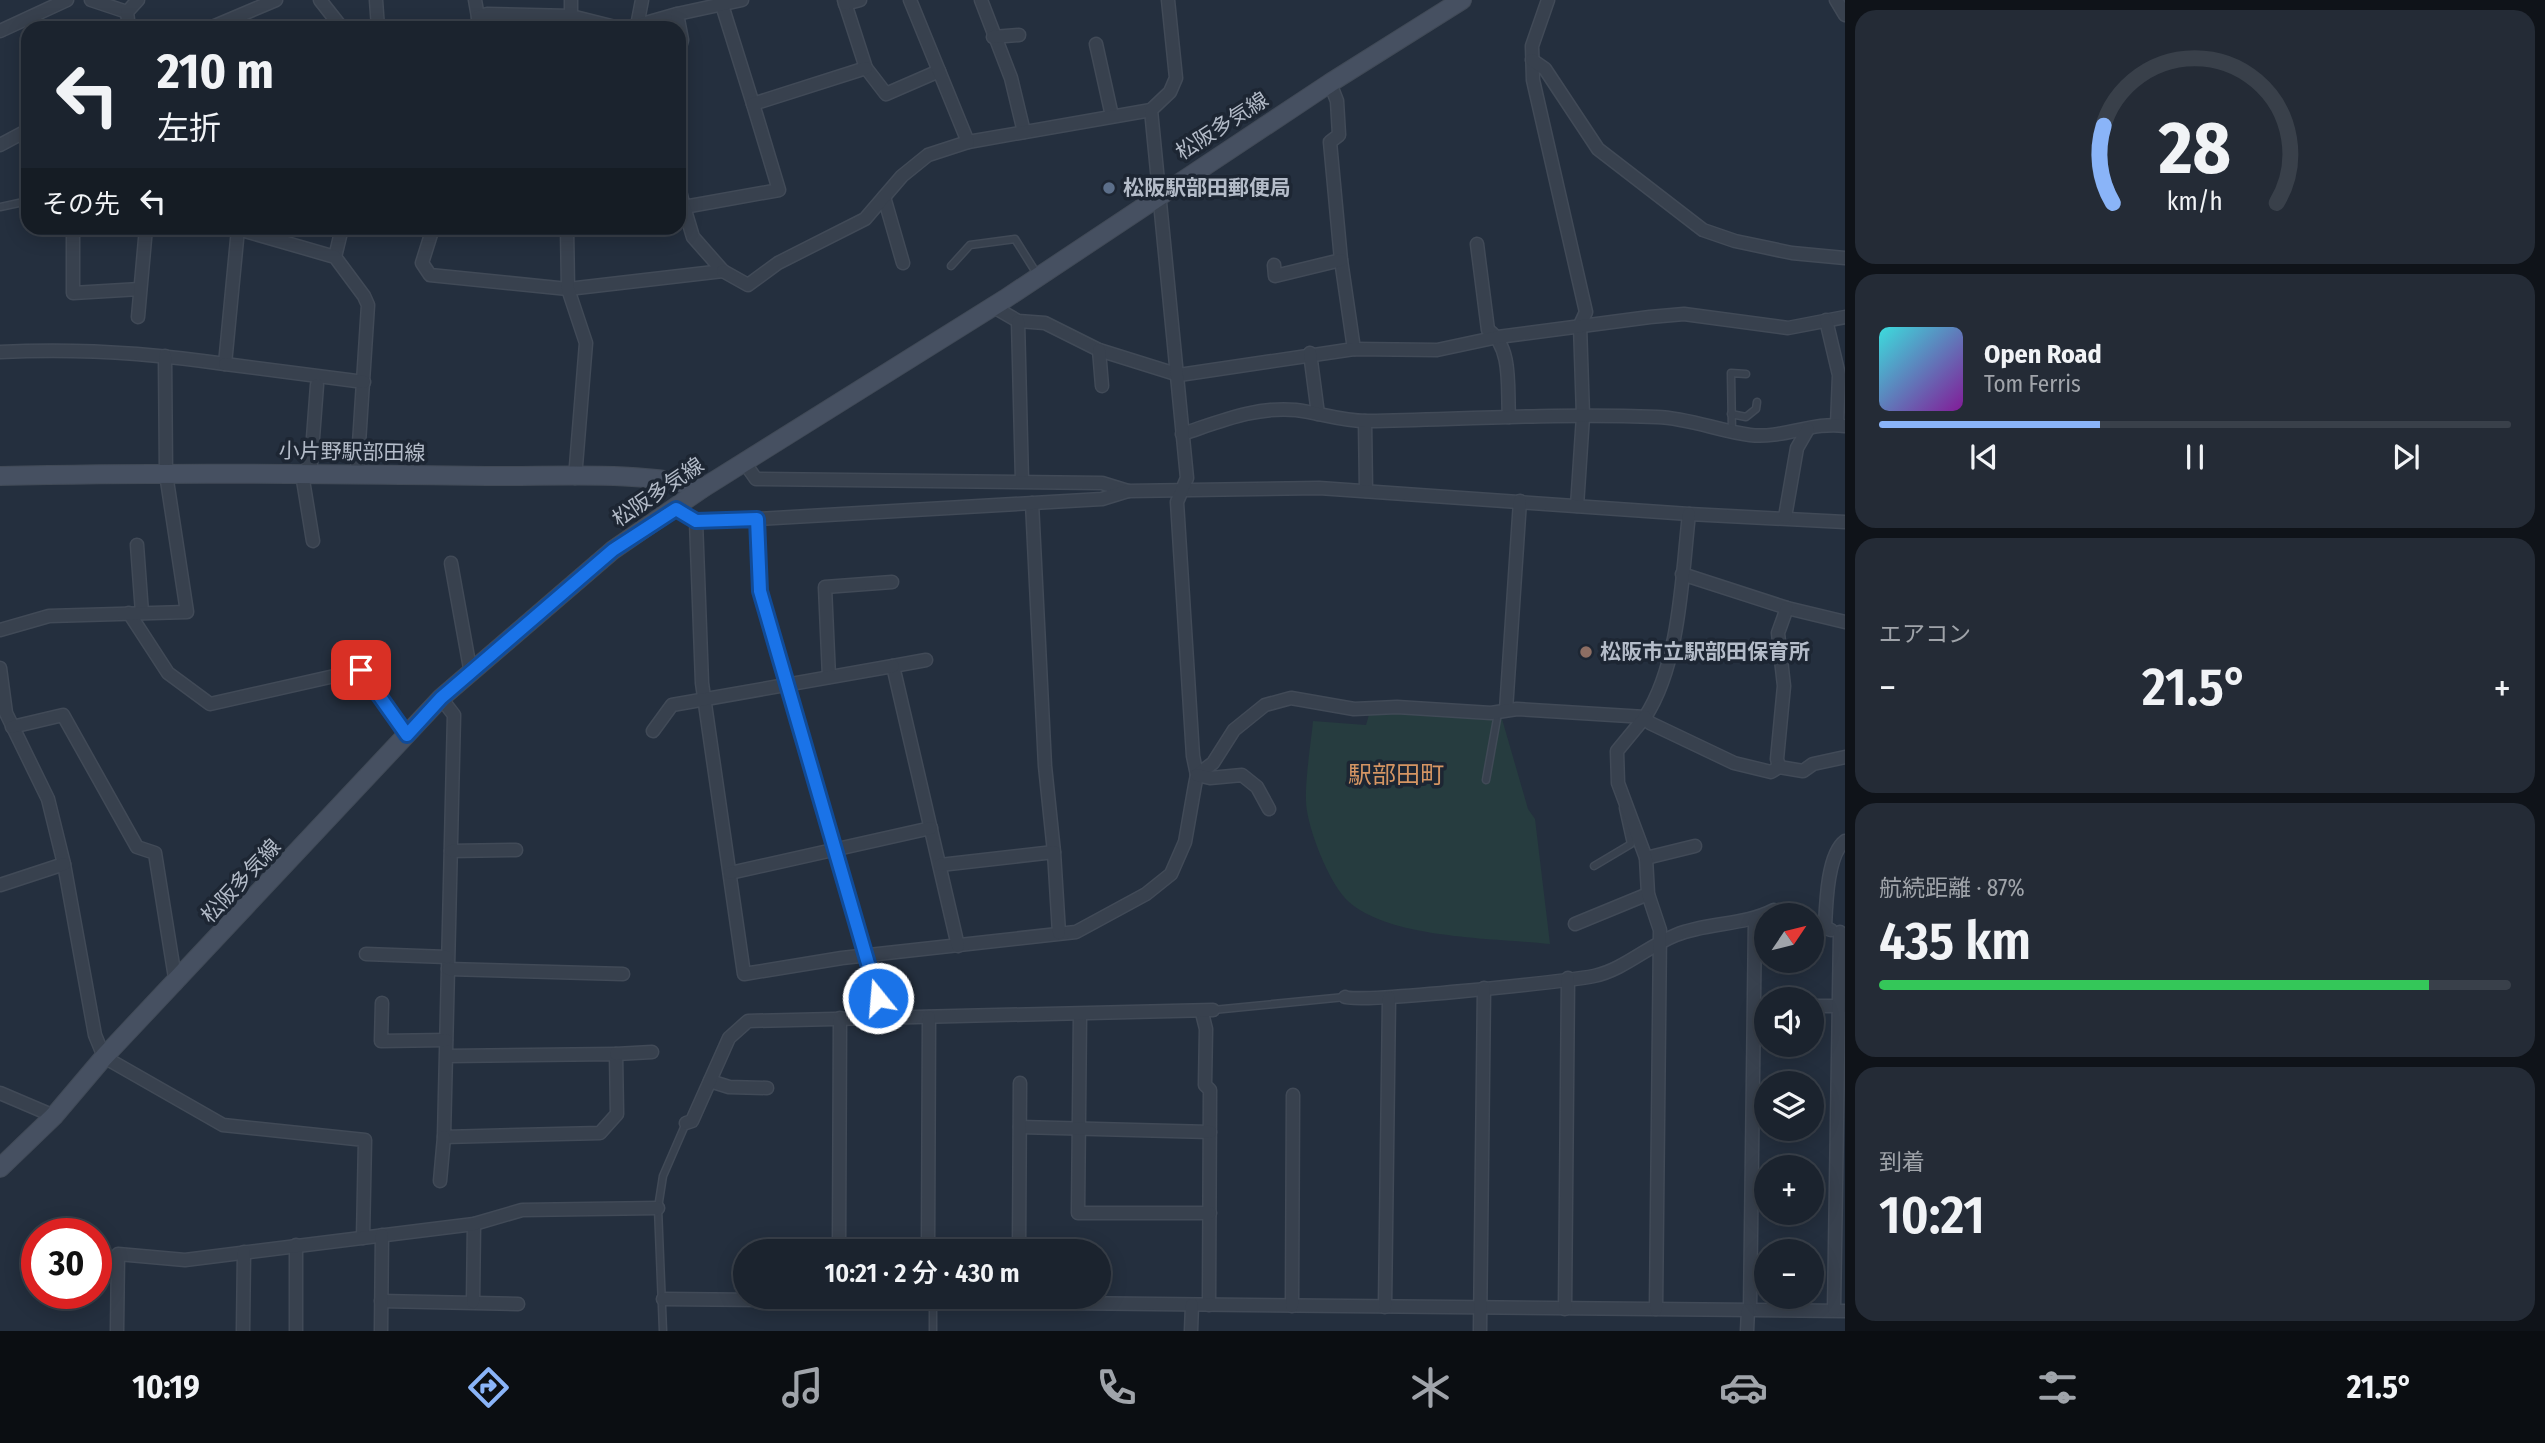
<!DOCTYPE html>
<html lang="ja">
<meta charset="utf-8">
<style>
:root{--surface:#1b232e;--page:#242b36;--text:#f1f3f6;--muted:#a0a4aa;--line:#39404a;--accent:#8ab4f8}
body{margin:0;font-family:"Fira Sans Condensed","Noto Sans JP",sans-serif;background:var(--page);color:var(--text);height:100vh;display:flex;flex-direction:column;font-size:26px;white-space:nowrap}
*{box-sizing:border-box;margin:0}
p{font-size:23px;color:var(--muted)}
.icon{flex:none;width:38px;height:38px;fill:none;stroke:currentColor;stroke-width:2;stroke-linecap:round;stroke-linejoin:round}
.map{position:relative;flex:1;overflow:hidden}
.side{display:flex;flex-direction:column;gap:10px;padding:10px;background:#0f1319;width:700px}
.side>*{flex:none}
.hud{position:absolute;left:21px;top:21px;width:665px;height:214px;border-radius:21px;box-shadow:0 4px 18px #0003,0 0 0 2px var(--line);background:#1b232e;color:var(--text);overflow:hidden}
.needle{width:46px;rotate:55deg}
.controls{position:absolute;left:1754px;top:903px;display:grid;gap:14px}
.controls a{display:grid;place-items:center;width:70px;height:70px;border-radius:50%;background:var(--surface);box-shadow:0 4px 18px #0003,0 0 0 2px var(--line);font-size:35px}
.speed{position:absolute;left:21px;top:1218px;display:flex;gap:14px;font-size:35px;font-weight:700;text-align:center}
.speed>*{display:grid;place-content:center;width:91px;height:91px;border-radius:50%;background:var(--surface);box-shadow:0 4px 18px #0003,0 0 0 2px var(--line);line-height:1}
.speed .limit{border:10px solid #d22;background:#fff;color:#111}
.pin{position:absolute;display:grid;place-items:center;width:60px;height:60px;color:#fff;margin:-30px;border-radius:14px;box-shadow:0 4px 10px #0006}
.me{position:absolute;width:77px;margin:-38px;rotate:343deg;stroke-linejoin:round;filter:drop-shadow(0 0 5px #0008)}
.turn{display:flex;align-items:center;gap:24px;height:147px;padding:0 21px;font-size:32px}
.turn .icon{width:91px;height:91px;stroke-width:2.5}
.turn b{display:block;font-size:49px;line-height:60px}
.then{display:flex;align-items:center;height:66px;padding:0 21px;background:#0003;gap:14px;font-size:26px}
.big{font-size:52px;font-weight:600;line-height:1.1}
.side .card{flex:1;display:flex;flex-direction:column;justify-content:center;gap:10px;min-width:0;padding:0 24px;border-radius:21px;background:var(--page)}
.side .dial{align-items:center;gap:0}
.dial svg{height:182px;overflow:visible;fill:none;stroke:var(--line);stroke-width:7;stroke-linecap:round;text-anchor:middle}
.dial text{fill:var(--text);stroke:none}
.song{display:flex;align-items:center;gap:21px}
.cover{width:84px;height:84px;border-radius:10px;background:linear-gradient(135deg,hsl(180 70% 55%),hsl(290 70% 35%))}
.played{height:7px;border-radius:4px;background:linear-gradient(90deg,var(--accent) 35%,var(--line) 35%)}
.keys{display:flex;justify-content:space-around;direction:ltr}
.heat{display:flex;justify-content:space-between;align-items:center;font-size:38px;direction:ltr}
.charge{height:10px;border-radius:5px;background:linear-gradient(90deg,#34c759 87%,var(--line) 0)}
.trip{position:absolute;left:733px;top:1239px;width:378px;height:70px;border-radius:35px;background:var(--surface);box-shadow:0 4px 18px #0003,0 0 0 2px var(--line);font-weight:600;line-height:70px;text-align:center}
.tab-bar{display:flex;height:112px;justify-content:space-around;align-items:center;background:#0b0e12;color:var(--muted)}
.tab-bar .icon{width:49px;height:49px}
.tab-bar .selected{color:var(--accent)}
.tab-bar b{font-size:32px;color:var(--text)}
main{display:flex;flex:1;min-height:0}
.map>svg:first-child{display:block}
.green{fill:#263c3f}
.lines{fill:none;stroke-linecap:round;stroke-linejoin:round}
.lane-casing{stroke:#414a57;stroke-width:9}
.street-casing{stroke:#414a57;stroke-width:15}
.secondary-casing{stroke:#414a57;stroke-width:20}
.lane{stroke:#38414e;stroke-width:6}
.street{stroke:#38414e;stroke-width:12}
.secondary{stroke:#465061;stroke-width:18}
.route-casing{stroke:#114b97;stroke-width:18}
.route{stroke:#1a73e8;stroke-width:12}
.service-dot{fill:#5c6f8a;stroke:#1d2633;stroke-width:2.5}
.education-dot{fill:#8d6e63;stroke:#1d2633;stroke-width:2.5}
.labels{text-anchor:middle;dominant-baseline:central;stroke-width:7;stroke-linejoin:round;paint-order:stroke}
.street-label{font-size:21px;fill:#b4bcc9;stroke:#1d2633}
.poi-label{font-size:21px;font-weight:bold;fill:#b4bcc9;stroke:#1d2633;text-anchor:start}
.quarter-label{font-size:24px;fill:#d59563;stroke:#1d2633}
</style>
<main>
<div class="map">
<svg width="1845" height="1331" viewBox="0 0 1845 1331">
<rect width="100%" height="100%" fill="#242f3e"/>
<!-- green -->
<path class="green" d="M1370,711L1492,716L1502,719L1528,809L1535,819L1550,944C1494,938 1391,939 1349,902C1330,885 1311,836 1307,811C1303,790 1311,744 1313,721L1366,725Z"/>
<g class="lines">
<defs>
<g id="lane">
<polyline points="0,207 28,201"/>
<polyline points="951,266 970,245 1015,239 1037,274"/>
<polyline points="1731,414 1746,417 1756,409 1757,402"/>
<polyline points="1732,431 1731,373 1746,374"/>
<polyline points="1486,780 1498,713"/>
<polyline points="1594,866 1631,844 1623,808"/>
<polyline points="1213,1010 1345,997"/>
<polyline points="663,1331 658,1208 663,1176 686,1123"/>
<polyline points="933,1331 933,1302"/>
</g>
<g id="street">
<polyline points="91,0 127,12"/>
<polyline points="320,0 342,28"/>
<polyline points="376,0 378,28"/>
<polyline points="475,0 478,17"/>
<polyline points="844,0 866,68 886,94 939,71"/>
<polyline points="981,0 1011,78 1024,132"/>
<polyline points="1548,0 1532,46 1533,80 1586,312 1580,325 1583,416 1577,506"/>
<polyline points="1836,0 1845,15"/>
<polyline points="845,4 860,0"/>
<polyline points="722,5 753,104"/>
<polyline points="637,26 642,0"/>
<polyline points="129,28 127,12 138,0"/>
<polyline points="210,28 276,0"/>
<polyline points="478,28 478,17 487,14 571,16 619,28"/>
<polyline points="571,28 571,0"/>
<polyline points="628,28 677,14"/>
<polyline points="0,31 67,0"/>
<polyline points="993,37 1019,35"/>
<polyline points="1096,44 1112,116"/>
<polyline points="679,50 682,40 677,14 742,0"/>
<polyline points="1532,60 1545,69 1598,149 1703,230 1735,241 1792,253 1845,258"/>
<polyline points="679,75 679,107"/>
<polyline points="1330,83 1337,101 1339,135 1330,142 1341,260 1354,349"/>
<polyline points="968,142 1151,110"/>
<polyline points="0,145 28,130"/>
<polyline points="679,187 684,207 779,190 753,104 866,68"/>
<polyline points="884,197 903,263"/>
<polyline points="73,228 73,293 140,289"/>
<polyline points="433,228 422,263 430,275 568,289 723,271 693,237 684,207"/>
<polyline points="567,228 568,289 586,343 575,478"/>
<path d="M1477,244L1488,330C1513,347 1507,389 1509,417"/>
<polyline points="335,257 342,228"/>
<polyline points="1274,265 1275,276 1341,260"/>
<polyline points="723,271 748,285 778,263 865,219 902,176 928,155 968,142 910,0"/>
<polyline points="992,306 1018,321 1045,323 1099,350 1179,375 1354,349 1437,350 1498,337 1650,317 1684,314 1788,328 1845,317"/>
<polyline points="138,317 146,228"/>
<polyline points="1826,320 1839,375 1837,425"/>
<polyline points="1018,321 1022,481"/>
<polyline points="1099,350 1102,386"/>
<path d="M0,352C75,348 151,353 225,364L238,229L335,257L364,296L368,305L357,474"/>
<polyline points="1310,353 1318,414"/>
<polyline points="225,364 364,382"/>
<polyline points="1365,421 1366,491"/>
<path d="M1182,434C1219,422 1256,406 1296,410C1321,413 1344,422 1369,421C1465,419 1561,413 1657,417C1689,418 1719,431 1750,435C1783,439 1813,421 1845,426"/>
<polyline points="744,462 756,479 1102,483 1128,491"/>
<polyline points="1032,503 1045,766 1054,852"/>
<polyline points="676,509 696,521 757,519 1102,499 1128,491 1319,488 1689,514 1845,522"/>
<polyline points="1785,517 1797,448 1808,429"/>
<polyline points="757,519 760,591 884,1018"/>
<polyline points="696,521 702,683 744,974 842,958 1076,932 1146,894 1171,874 1185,842 1195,785 1197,775 1193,756 1177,502 1187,478 1151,110 1170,92 1176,78 1168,0"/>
<polyline points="313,541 302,474 311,464 317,385"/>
<polyline points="137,545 142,613"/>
<polyline points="451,563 471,674"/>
<polyline points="1682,574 1787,608 1845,622"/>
<polyline points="129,613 168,673 210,704 361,670 407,735"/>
<polyline points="0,630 49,616 187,612 166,474 165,356"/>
<polyline points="926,660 893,666 958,946"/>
<polyline points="0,668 6,713 48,799 64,864 95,1035 104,1057 223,1125 365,1140 363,1238"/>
<polyline points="829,677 825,587 892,582"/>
<polyline points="441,698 454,715 444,1137 600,1133 617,1114 616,1054 448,1056"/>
<polyline points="1506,710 1520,501"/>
<polyline points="12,727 63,715 137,847 155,853 176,984"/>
<polyline points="653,731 672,705 893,666"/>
<polyline points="1779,767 1777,759 1784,686 1778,633 1787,608"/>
<path d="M1197,775L1213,763L1234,730L1265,705L1291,698L1354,709L1397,707L1491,713L1517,709L1645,717C1680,664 1682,576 1689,514"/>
<polyline points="1197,775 1210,778 1242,775 1257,787 1269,809"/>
<polyline points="451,851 516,850"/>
<polyline points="1646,858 1695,846"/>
<polyline points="940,865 1054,852 1059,933"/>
<polyline points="730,873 931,828"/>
<polyline points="0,885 64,864"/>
<polyline points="1811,923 1831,930"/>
<polyline points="1575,924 1648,894"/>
<path d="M1825,928C1826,906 1827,854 1845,841"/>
<polyline points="366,954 447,957"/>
<polyline points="448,969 623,974"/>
<path d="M1345,997C1356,1004 1567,981 1594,976C1623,970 1648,946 1676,935C1708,922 1743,926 1774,910L1788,915"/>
<polyline points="382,1003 381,1041 446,1040"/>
<polyline points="1811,1006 1845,1006"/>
<polyline points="1202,1013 1206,1029 1205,1085 1210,1090 1209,1305"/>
<polyline points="1080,1015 1078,1213 1210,1213"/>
<polyline points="616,1054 652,1052"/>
<polyline points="710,1081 729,1087 767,1088"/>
<polyline points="0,1093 54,1116"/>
<polyline points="686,1123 692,1121 729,1038 748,1021 1213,1010"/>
<polyline points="1020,1127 1210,1132"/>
<polyline points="440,1181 444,1137"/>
<polyline points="296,1245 296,1331"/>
<polyline points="839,1251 840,1018"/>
<polyline points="928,1251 929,1017"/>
<polyline points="1019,1251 1020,1083"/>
<polyline points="663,1299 1845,1311"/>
<polyline points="381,1301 518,1304"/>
<polyline points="473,1302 474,1224"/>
<polyline points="1292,1306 1293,1095"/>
<polyline points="1385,1307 1389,998"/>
<polyline points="1565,1309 1568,978"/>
<polyline points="1656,1309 1660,930 1648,894 1646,858 1618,783 1617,751 1645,717 1650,723 1734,763 1771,772 1779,767 1803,771 1813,764 1845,757"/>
<polyline points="1834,1310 1840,932"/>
<polyline points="1750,1311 1755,920"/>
<polyline points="117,1331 118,1254 185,1260 474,1224 522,1210 658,1208"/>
<polyline points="243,1331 244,1252"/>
<polyline points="381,1331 382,1235"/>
<polyline points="1191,1331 1192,1305"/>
<polyline points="1480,1331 1484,988"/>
<polyline points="1747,1331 1748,1310"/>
</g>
<g id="secondary">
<path d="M0,476C162,472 325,474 487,476C550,477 645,470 703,488"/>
<polyline points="0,1168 54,1116 104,1057 441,698 613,550 703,488 1005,299 1330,83 1462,0"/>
</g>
</defs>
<!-- lane casing -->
<use href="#lane" class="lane-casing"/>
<!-- street casing -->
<use href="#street" class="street-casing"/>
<!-- secondary casing -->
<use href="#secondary" class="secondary-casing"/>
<!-- lane -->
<use href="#lane" class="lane"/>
<!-- street -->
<use href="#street" class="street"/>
<!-- secondary -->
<use href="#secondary" class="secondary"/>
</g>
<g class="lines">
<defs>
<polyline id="route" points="361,670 407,735 441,698 613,550 676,509 696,521 757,519 760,591 878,998"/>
</defs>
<!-- route casing -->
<use href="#route" class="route-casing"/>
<!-- route -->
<use href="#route" class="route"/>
</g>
<!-- markers -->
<circle class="service-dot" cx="1109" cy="188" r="7"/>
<circle class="education-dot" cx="1586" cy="652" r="7"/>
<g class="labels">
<!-- street labels -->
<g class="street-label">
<text transform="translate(1222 126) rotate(-33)">松阪多気線</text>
<text transform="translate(352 452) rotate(1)">小片野駅部田線</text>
<text transform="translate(658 492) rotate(-34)">松阪多気線</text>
<text transform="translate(241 881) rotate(-47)">松阪多気線</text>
</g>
<!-- poi labels -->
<g class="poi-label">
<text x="1123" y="188">松阪駅部田郵便局</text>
<text x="1600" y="652">松阪市立駅部田保育所</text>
</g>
<!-- quarter labels -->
<g class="quarter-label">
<text x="1396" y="775">駅部田町</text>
</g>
</g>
</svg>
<div class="controls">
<a><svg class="needle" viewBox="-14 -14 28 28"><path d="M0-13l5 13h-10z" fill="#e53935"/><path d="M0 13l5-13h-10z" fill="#a0a4aa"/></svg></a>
<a><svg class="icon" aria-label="sound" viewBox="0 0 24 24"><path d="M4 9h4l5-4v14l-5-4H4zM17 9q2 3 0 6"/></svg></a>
<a><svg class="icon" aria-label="layers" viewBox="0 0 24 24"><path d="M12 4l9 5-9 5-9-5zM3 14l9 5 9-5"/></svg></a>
<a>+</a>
<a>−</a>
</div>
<div class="speed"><div class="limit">30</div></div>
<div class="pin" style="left:361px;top:670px;background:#d93025"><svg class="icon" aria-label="arrive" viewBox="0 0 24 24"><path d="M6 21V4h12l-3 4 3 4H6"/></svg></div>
<svg class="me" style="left:878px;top:998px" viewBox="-20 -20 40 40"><circle r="17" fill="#1a73e8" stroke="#fff" stroke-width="3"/><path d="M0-11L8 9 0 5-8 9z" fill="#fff"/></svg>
<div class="trip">10:21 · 2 分 · 430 m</div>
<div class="hud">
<div class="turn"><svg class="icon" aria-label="left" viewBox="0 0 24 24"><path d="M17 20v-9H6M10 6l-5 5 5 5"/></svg><div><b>210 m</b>左折</div></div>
<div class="then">その先<svg class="icon" aria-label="left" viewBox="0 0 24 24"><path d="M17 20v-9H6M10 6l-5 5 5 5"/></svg></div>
</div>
</div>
<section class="side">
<div class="card dial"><svg viewBox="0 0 100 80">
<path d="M14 69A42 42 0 1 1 86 69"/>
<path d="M14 69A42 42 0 0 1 10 35" stroke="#8ab4f8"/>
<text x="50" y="56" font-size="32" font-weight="700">28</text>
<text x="50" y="72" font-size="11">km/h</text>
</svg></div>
<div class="card">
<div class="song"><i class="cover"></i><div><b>Open Road</b><p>Tom Ferris</p></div></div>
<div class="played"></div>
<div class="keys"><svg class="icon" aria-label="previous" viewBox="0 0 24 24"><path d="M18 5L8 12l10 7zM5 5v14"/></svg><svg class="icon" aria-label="pause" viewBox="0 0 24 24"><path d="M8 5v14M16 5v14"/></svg><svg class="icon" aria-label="next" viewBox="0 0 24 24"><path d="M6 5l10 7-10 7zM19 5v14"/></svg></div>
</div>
<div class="card"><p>エアコン</p>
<div class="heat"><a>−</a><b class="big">21.5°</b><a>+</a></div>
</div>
<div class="card"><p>航続距離 · 87%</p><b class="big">435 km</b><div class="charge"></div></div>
<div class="card"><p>到着</p><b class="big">10:21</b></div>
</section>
</main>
<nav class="tab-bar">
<b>10:19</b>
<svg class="icon selected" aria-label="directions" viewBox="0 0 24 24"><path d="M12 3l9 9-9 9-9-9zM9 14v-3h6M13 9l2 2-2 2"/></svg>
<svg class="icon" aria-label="music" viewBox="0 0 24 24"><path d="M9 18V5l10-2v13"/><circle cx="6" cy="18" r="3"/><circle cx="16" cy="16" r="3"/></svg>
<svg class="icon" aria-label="phone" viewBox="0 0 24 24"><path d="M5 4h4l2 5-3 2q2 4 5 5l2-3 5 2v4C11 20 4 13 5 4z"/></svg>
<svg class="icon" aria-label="climate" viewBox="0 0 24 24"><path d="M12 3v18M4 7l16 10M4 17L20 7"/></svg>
<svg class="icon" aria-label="car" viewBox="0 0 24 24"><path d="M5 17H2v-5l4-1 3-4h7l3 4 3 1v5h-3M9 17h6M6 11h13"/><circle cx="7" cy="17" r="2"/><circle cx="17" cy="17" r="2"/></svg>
<svg class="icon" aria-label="filters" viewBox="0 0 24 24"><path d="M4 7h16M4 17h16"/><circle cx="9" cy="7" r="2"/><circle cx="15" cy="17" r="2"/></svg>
<b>21.5°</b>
</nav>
